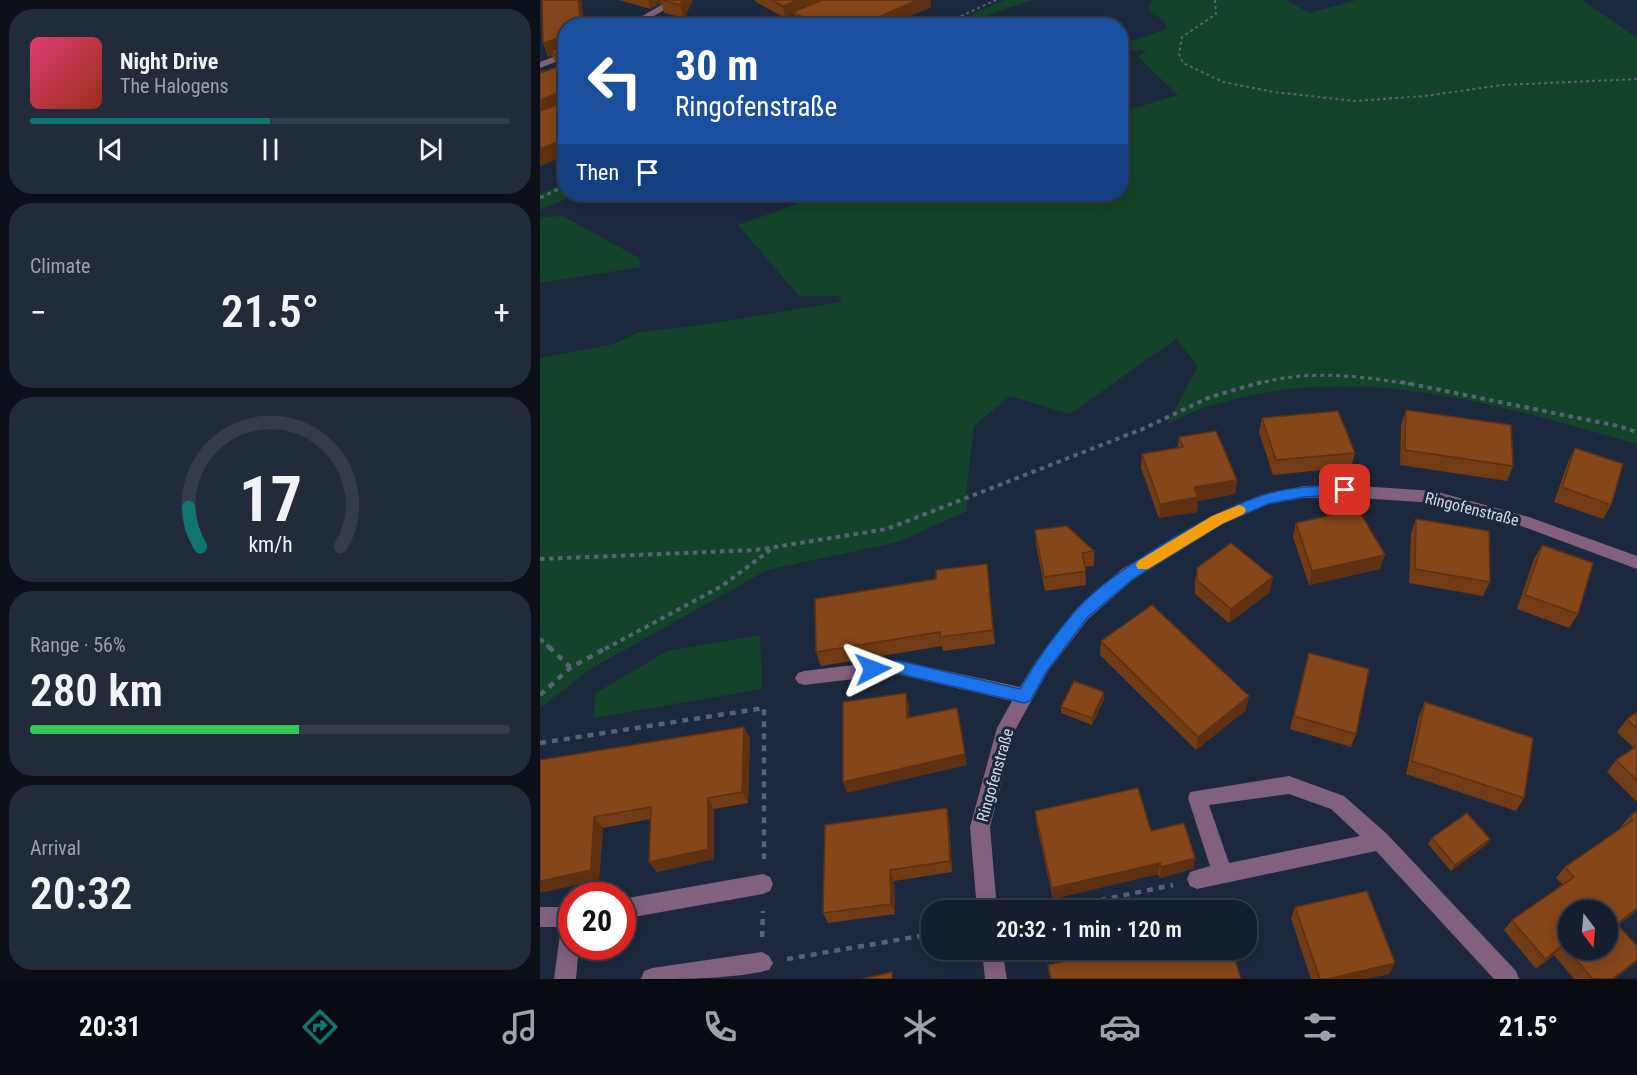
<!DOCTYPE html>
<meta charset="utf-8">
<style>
:root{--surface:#151e2e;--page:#222b3a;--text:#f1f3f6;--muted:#9da2aa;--line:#343c4a;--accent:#0f766e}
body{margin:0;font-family:"Roboto Condensed",sans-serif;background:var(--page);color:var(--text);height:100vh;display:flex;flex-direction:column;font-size:22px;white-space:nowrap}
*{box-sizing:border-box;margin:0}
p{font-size:20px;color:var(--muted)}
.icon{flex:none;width:33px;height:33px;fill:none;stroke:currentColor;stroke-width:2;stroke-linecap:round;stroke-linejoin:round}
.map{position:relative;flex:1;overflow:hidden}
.details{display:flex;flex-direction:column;gap:9px;padding:9px;background:#0c1019;width:540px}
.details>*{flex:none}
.banner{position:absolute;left:18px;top:18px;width:570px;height:183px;border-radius:24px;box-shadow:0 3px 15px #0003,0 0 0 2px var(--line);background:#1a4fa0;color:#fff;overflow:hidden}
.needle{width:39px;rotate:164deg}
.controls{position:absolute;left:1018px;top:900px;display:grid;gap:12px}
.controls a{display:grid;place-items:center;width:60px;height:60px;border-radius:50%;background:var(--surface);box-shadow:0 3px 15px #0003,0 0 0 2px var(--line);font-size:30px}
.speed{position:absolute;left:18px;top:882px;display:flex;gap:12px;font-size:30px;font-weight:700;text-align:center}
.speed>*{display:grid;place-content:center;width:78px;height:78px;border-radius:50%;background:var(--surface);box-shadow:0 3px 15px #0003,0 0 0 2px var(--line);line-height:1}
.speed .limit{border:9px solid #d22;background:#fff;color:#111}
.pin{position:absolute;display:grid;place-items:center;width:51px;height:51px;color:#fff;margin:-26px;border-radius:12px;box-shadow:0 3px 9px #0006}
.me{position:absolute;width:66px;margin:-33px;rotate:87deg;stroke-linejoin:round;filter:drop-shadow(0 0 4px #0008)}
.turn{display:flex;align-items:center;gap:21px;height:126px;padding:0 18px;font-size:27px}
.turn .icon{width:78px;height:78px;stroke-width:2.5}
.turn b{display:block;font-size:42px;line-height:51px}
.then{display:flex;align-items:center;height:57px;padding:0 18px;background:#0003;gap:12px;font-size:22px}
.big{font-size:45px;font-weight:600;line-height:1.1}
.details .widget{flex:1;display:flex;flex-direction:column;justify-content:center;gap:9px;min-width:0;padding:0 21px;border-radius:24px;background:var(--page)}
.details .dial{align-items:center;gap:0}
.dial svg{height:156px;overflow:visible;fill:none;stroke:var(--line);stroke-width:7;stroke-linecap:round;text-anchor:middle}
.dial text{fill:var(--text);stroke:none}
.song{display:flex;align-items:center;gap:18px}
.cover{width:72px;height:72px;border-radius:9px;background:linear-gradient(135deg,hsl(340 70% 55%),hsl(10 70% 35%))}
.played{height:6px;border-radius:3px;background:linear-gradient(90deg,var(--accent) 50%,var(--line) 50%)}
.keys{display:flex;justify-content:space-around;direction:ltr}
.heat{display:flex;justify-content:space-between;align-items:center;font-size:33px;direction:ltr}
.charge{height:9px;border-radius:4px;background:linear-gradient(90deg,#34c759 56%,var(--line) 0)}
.trip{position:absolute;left:381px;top:900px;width:336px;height:60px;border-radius:24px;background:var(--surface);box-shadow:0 3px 15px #0003,0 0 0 2px var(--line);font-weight:600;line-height:60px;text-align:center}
.menu{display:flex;height:96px;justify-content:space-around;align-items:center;background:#080c12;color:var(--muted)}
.menu .icon{width:42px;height:42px}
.menu .current{color:var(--accent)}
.menu b{font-size:27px;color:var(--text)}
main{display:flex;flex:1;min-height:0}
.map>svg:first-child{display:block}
.green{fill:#134329}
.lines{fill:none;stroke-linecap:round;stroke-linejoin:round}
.path-far3{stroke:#596376;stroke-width:2;stroke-dasharray:3 3;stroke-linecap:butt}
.path-far2{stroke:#596376;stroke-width:3;stroke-dasharray:4 4;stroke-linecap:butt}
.path-far1{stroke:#596376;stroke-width:4;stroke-dasharray:4.5 4.5;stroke-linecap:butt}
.path{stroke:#596376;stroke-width:4.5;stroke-dasharray:6 6;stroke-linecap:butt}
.minor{fill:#82617c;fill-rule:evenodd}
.wall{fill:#723c16}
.shaded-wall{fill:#5d3112}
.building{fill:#85461a;stroke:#5d3112;stroke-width:1.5;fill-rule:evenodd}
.route{fill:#1a73e8;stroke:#114b97;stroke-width:1.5}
.slow{fill:#f59e0b}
.labels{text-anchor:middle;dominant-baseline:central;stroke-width:6;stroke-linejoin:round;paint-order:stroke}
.street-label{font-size:16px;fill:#d2d9e7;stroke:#1c283d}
</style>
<main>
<section class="details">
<div class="widget">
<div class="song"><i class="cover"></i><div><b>Night Drive</b><p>The Halogens</p></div></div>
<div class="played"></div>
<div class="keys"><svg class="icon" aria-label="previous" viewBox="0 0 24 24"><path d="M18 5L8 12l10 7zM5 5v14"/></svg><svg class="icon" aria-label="pause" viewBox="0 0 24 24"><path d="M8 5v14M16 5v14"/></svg><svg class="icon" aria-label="next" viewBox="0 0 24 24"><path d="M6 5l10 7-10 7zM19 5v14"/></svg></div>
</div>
<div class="widget"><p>Climate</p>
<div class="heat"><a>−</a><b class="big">21.5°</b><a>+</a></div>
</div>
<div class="widget dial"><svg viewBox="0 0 100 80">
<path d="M14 69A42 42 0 1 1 86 69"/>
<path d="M14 69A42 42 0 0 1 8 49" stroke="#0f766e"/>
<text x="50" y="56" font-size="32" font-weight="700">17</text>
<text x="50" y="72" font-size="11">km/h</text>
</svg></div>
<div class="widget"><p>Range · 56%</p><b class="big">280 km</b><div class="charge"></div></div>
<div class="widget"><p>Arrival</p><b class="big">20:32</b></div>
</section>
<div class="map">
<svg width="1097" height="979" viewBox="0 0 1097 979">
<rect width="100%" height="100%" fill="#1c283d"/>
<!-- green -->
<g class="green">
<polygon points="464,0 492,0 420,25 407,25"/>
<path d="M612,0H747L769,13L817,0H1042L1097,38V444C954,404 817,360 669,406C655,410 641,418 627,424L658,366L636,339L530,414L470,396L434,426L427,483V511L358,542L227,570L52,668L0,708V358L74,344L99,332L155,326L302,302L299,296H259L198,225L286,194H315L319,196L326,194H580L581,112L638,95L598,57L607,50H590L582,44L627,29L624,22L609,9Z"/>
<polygon points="25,182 26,194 37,194 0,210 0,194"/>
<polygon points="23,216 99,258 101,267 0,283 0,217"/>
<polygon points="220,635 222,689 53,718 56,693 127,651"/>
</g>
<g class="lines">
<!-- path-far3 -->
<g class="path-far3">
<polyline points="675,0 676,14 642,37 639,54 643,63 683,82 734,92 815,101 885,96 962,85 1097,79"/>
<polyline points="399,26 456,0"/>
</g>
<!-- path-far2 -->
<g class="path-far2">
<polyline points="0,198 26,185"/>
<path d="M717,384C769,369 818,376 870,384"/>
</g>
<!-- path-far1 -->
<g class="path-far1">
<polyline points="861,382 1078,426 1097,432"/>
<polyline points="0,559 216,550 347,529 605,428 670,397 722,382"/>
<polyline points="0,639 11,649"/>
<polyline points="65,649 182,586 234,547"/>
</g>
<!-- path -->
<g class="path">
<polyline points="9,647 30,667"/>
<polyline points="0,695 30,668 68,647"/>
<polyline points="0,743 224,708 224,859"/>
<polyline points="513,910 633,885"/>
<polyline points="222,937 223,911"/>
<polyline points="247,959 392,934"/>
</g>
<!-- minor -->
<g class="minor">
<polygon points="130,0 141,0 97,26 85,26"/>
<polygon points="294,0 306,0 245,26 232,26"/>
<polygon points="26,52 26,58 0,68 0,62"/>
<polygon points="805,485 894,491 989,517 1097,556 1097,569 981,526 894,503 805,497 764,498 729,504 682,524 594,579 549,618 508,671 475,730 450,827 457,910 437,910 430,827 457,728 472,701 356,674 264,685 258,683 255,678 258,673 264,671 356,660 480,687 496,661 537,608 582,569 672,516 721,495 764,486"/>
<path d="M749,776L804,796L847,834L976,971L979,979H954L836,851L657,889L650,886L647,879L650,872L670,866L648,798L650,792ZM749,794L791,809L820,836L689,863L669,805Z"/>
<polygon points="223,874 230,877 233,884 230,891 223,894 82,919 82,899"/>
<polygon points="0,907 32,907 32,946 39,946 36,979 14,979 21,927 0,927"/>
<polygon points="442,950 462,950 467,979 445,979"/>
<path d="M222,952L229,956L233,963L229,970C192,979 142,979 101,979L104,971L112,968Z"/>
</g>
</g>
<!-- wall -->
<g class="wall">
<polygon points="41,0 44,26 26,26 26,155 0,166 19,67 16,64 12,55 8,57 3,43"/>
<polygon points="79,0 153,0 145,16 140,17 124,13 121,3 110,9"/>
<polygon points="215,0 390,0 391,7 347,26 258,26 256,24 254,14 245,18 216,2"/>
<polygon points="866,410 973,466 967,481 860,465 861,425"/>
<polygon points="722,418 815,453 811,467 733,475 719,432"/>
<polygon points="639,437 697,480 695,494 658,501 657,512 619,518 601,468 602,454 638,447"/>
<polygon points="1035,448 1071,505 1063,519 1014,502 1028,462"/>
<polygon points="876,519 950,582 943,596 869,583 871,534"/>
<polygon points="756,523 840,569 769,585 753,537"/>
<polygon points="495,530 554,551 554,566 545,567 546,585 505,591 496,545"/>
<polygon points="1002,545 1038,614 1029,628 977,609 994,559"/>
<polygon points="447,564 455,644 403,651 402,646 281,666 276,652 396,579"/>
<polygon points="657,568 730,592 689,623 655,594 655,582"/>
<polygon points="561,641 706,710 656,750 560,655"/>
<polygon points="765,666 816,734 811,747 750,729"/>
<polygon points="564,699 552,725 521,713 521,707"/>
<polygon points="885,702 984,798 976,811 866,774 879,716"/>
<polygon points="1097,712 1097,802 1067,772 1076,760 1094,748 1077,732 1087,719"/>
<polygon points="210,738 208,803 174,809 174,859 117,872 109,862 111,819 63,828 59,880 0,760"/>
<polygon points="495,811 611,831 655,858 653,869 620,878 618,874 513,899 496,822"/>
<polygon points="1097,811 1078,925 1094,964 1074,979 1034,979 1014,955 996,969 964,930 972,920 1023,885 1016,878 1025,867 1081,829 1080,828 1090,816"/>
<polygon points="409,819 412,872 354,881 355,914 288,923 283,913"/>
<polygon points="892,838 950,839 946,845 911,871 888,844"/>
<polygon points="755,907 855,963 849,974 825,979 771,979 751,918"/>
</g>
<!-- shaded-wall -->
<g class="shaded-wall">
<polygon points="38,0 41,0 44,26 41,26"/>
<polygon points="108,0 120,0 121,3 110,9"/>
<polygon points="143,0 153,0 144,18 140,5"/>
<polygon points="258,0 288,0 253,12 254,14 245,18 243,6"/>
<polygon points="378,0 390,0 391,7 347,26 317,26"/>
<polygon points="22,37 26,45 11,51 12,55 8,57 3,43"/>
<polygon points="20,92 25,106 0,116 0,100"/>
<polygon points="26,138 26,155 0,166 0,149"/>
<polygon points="697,480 695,494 658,501 657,512 619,518 620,504 654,487"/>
<polygon points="845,555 840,569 769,585 772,571"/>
<polygon points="733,577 730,592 689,623 691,609"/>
<polygon points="564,692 564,699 552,725 552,718"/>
<polygon points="366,693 369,706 370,731 367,718"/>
<polygon points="709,696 706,710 656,750 658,737"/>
<polygon points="204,727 210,738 208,803 202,792"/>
<polygon points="425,754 427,765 307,793 303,782"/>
<polygon points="168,798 174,809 174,859 117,872 109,862"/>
<polygon points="407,808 409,819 412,872 410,861"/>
<polygon points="54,817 63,828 59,880 0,893 0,881"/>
<polygon points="950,839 946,845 911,871 915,865"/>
<polygon points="655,858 653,869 620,878 621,867"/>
<polygon points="620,863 618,874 513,899 512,888"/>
<polygon points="350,870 354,881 355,914 351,904"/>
<polygon points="1097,908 1097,911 1068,933 1077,924"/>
<polygon points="1023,945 1014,955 996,969 1005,959"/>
<polygon points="1097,960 1094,964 1074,979 1072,979"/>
<polygon points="855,963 849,974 825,979 788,979"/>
</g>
<!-- building -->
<g class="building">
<polygon points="2,0 38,0 41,26 26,26 26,62 11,51 23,46 22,37 3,43"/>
<polygon points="121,0 143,0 140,5"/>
<polygon points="231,0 258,0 243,6"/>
<polygon points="282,0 378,0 317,26 278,26 253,12"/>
<polygon points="145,15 163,26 118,26"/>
<polygon points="26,64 26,138 0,149 0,111 22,103 23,94 20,92 0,100 0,73"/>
<polygon points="866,410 971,425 973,466 865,450"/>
<polygon points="798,411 815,453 736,460 722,418"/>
<polygon points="676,431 697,480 654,487 658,497 620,504 602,454 643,447 639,437"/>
<polygon points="1035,448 1083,464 1071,505 1022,487"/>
<polygon points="818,509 845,555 772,571 756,523"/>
<polygon points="876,519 949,531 950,582 875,569"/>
<polygon points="527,526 554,551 542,553 546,571 504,577 495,530"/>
<polygon points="691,543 733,577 691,609 657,580 657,568"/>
<polygon points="1002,545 1053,563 1038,614 985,595"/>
<polygon points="447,564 453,630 400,637 400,632 276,652 275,599 396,579 396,570"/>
<polygon points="612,605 709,696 658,737 561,641"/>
<polygon points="769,653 829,669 816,734 754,716"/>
<polygon points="534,681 564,692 552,718 521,707"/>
<polygon points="366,693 367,718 417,708 425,754 303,782 303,702"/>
<polygon points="885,702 993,738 984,798 872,761"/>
<polygon points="1097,712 1097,729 1087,719"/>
<polygon points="204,727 202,792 168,798 168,849 109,862 111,807 54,817 51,870 0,881 0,760"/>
<polygon points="1097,746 1097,780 1076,760"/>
<polygon points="598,788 611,831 644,823 655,858 621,867 620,863 512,888 495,811"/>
<polygon points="407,808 410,861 350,870 351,904 283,913 285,825"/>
<path d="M1097,811V908L1077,924L1097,946V960L1072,979H1053L1023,945L1005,959L972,920L1034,877L1025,867L1093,820L1090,816ZM1029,910H1068V950H1029Z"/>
<polygon points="927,813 950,839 915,865 892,838"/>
<polygon points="827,891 855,963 788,979 780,979 755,907"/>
<polygon points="575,950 692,950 701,979 511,979 508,965"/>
<polygon points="352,972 352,979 322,979"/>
</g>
<!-- route -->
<path class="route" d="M805,485L809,487L811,490L809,494L764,497L728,504L682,524L593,579L548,617L507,671L490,701L484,703L356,673L333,676L328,674L325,669L328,665L356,660L480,689C496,661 515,634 536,610C572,570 671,512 723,495C749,487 777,486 805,485Z"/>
<!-- slow -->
<polygon class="slow" points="699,505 704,507 706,510 704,514 682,524 608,569 598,569 596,565 598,561 672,516"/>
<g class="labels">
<!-- street labels -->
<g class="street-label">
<text transform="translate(932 509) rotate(14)">Ringofenstraße</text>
<text transform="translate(455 775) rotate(-74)">Ringofenstraße</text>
</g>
</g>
</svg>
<div class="controls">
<a><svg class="needle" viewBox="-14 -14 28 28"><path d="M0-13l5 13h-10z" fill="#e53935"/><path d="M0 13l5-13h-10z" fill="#9da2aa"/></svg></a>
</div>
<div class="speed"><div class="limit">20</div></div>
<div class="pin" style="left:805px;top:490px;background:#d93025"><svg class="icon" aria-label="arrive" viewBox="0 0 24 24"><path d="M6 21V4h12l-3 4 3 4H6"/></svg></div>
<svg class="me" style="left:333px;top:669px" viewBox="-20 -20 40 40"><path d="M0-17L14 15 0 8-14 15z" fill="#1a73e8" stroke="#fff" stroke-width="4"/></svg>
<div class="trip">20:32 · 1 min · 120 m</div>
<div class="banner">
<div class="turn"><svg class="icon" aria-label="left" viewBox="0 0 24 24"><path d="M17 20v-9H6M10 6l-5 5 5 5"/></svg><div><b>30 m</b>Ringofenstraße</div></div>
<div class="then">Then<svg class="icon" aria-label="arrive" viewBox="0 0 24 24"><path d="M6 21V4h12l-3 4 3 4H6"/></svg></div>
</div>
</div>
</main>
<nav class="menu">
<b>20:31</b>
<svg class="icon current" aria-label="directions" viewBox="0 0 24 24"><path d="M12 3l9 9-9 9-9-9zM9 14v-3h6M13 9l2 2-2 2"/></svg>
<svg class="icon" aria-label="music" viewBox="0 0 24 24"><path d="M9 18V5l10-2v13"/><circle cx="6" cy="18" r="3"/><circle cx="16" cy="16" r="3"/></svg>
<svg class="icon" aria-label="phone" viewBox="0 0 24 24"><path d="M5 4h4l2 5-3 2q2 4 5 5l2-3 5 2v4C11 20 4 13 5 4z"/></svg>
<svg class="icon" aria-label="climate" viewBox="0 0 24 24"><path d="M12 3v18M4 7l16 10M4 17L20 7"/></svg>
<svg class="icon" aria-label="car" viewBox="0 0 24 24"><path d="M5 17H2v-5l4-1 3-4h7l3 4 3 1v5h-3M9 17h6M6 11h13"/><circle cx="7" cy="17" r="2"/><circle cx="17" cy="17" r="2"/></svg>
<svg class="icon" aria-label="filters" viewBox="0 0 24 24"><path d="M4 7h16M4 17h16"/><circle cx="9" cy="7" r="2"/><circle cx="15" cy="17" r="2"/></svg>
<b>21.5°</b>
</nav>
